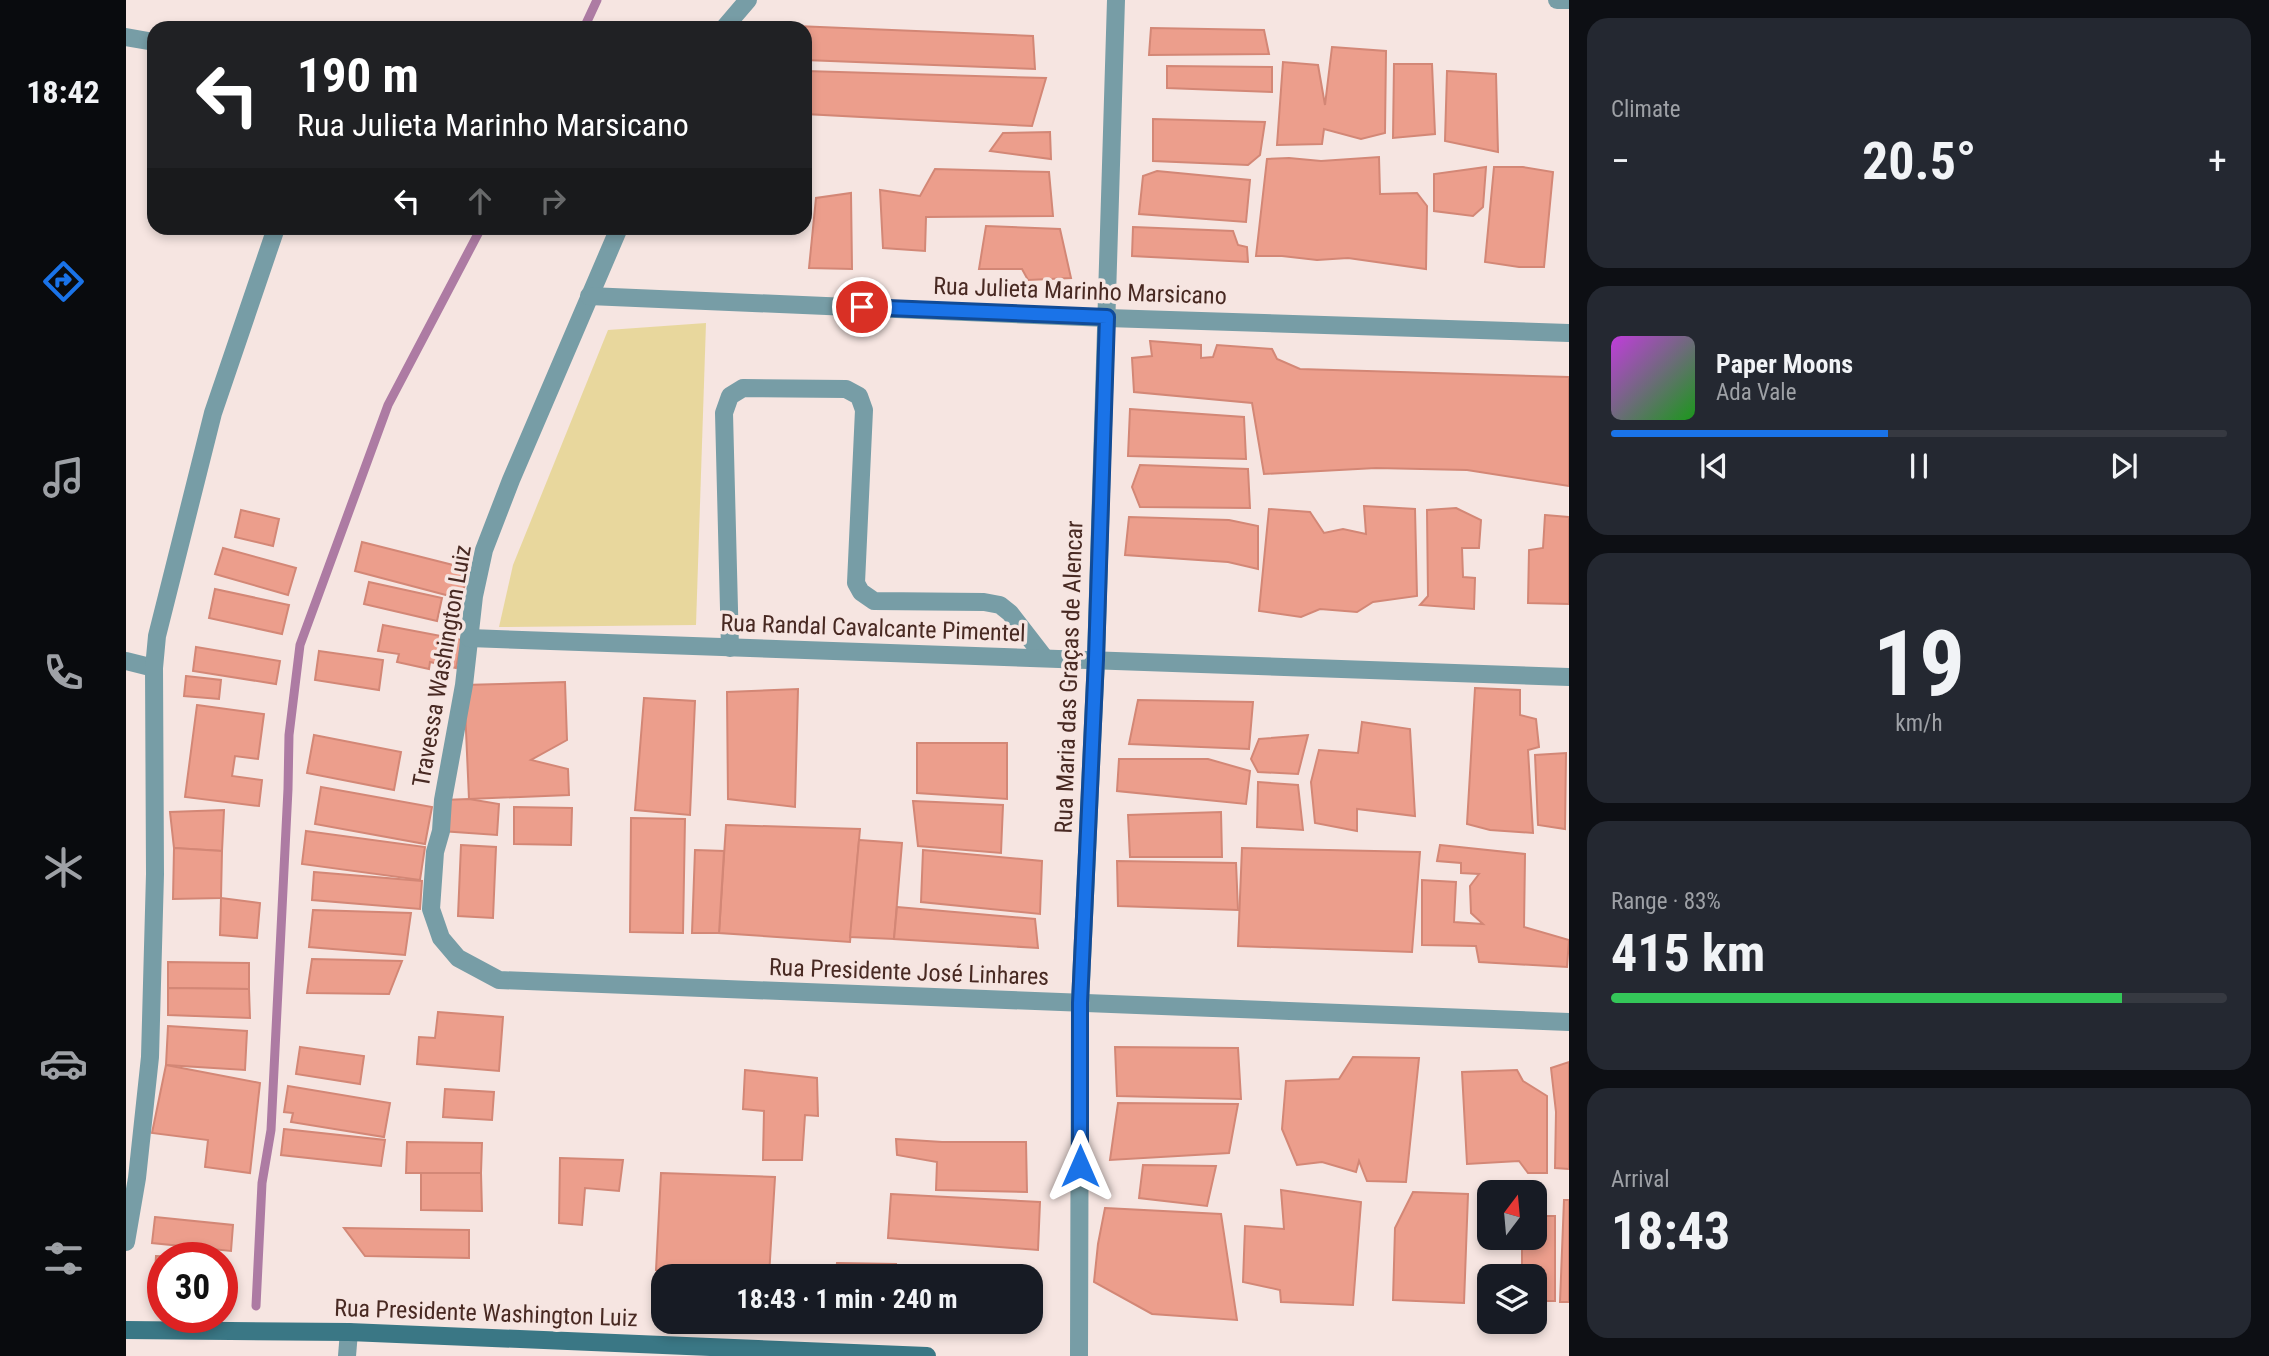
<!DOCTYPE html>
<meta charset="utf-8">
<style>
:root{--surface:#171b24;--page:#242831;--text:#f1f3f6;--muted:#9ea1a6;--line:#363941;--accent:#1a73e8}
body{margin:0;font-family:"Roboto Condensed",sans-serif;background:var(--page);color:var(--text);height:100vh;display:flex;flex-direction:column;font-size:26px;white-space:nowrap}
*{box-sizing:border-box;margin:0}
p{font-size:23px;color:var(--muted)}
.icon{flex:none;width:38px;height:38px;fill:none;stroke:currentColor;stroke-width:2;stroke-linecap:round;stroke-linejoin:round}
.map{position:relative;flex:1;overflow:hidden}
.side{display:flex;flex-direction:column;gap:18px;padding:18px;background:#0d0f14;width:700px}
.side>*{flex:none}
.hud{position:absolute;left:21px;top:21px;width:665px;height:214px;border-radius:21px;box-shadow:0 4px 10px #0003;background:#202124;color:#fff;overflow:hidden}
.needle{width:46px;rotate:16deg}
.buttons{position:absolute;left:1351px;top:1180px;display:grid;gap:14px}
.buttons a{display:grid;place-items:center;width:70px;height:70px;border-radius:14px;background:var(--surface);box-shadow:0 4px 10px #0003;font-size:35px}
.speed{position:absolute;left:21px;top:1242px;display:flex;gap:14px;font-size:35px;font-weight:700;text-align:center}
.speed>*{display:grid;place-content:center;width:91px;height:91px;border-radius:50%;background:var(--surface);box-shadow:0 4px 10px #0003;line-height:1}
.speed .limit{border:10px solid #d22;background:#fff;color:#111}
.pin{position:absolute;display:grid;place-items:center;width:60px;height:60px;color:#fff;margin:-30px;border:4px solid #fff;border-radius:50%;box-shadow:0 2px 7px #0007}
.me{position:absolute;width:77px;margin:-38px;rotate:0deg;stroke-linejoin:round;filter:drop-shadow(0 0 5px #0008)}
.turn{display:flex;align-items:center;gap:24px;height:147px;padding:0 35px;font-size:32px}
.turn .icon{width:91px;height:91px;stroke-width:2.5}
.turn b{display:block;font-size:49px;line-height:60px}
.lanes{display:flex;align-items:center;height:66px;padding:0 35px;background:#0003;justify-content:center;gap:35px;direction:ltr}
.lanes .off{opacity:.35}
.big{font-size:52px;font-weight:700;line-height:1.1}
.side .card{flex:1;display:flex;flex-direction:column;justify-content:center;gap:10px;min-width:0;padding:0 24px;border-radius:21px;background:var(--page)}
.side .dial{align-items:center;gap:0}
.dial b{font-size:91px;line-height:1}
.song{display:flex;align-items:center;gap:21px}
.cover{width:84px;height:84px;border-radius:10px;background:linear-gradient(135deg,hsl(290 70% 55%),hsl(120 70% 35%))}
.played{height:7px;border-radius:4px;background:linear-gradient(90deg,var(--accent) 45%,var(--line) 45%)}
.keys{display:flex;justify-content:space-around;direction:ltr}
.heat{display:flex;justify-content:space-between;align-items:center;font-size:38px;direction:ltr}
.charge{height:10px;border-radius:5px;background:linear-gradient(90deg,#34c759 83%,var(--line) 0)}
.trip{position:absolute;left:525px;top:1264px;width:392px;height:70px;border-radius:21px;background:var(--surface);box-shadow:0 4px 10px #0003;font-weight:700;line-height:70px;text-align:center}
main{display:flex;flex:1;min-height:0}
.tab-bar{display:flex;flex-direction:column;width:126px;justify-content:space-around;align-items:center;background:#090b0e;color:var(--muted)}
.tab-bar .icon{width:49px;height:49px}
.tab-bar .current{color:var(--accent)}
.tab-bar b{font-size:32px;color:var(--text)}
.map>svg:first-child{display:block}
.green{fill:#e8d79d}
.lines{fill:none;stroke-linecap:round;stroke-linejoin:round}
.stream{stroke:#ad7ba3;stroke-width:9}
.building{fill:#ec9e8c;stroke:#d38776;stroke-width:2}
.lane{stroke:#779da6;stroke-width:18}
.street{stroke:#779da6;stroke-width:18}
.secondary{stroke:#3a7785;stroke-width:18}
.route-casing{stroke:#114b97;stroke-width:18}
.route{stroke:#1a73e8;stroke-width:12}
.labels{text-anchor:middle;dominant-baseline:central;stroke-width:7;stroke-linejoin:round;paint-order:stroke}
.street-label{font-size:24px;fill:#482922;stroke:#f6e5e1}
</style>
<main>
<nav class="tab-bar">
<b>18:42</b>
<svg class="icon current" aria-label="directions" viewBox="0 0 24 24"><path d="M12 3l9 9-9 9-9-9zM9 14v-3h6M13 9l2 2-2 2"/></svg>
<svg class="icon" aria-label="music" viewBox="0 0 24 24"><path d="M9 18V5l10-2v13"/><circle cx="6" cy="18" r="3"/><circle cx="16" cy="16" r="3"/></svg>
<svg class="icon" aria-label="phone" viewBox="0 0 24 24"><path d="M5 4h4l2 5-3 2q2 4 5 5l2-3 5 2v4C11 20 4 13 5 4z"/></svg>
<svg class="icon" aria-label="climate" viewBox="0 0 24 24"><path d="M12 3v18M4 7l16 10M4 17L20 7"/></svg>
<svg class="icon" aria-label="car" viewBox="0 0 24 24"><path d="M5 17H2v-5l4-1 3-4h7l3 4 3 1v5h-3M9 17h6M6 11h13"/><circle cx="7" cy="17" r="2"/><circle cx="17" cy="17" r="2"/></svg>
<svg class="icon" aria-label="filters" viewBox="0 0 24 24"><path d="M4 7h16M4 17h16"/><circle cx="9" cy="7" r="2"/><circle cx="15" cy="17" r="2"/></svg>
</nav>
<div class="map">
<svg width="1443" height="1356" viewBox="0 0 1443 1356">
<rect width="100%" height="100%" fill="#f6e5e1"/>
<!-- green -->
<polygon class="green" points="580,323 570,625 373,627 387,565 482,330"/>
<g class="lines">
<!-- stream -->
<g class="stream">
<polyline points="458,28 471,0"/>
<polyline points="130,1306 136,1183 145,1130 162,789 163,735 174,645 262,405 355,228"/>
</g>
</g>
<!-- building -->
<g class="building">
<polygon points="646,25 907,36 909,69 679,60 679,28 645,28"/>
<polygon points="1025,28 1138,30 1143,54 1023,55"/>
<polygon points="1206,47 1260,51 1259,133 1235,139 1198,129 1196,144 1151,145 1157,62 1192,65 1199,105"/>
<polygon points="1268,64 1306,64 1309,134 1267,138"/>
<polygon points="1041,66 1146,67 1146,92 1041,88"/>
<polygon points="679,71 920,78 906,126 679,114"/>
<polygon points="1321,71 1370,74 1372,152 1319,141"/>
<polygon points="1027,119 1139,122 1134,155 1122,165 1027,161"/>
<polygon points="679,130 681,130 683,181 679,181"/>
<polygon points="924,132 925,159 864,151 877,133"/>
<polygon points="1253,157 1254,194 1291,193 1301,206 1300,269 1222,258 1191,260 1156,256 1130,256 1141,159 1163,158 1195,161"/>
<polygon points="1360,167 1357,207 1347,216 1308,211 1308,174"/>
<polygon points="1368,167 1397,167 1427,172 1418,267 1393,267 1359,262"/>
<polygon points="809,169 923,172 927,216 800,217 799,251 757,248 754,190 794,196"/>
<polygon points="1031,171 1124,180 1120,222 1013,214 1017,176"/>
<polygon points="725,193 726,269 683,268 690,198"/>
<polygon points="860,226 934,229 945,278 902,280 896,269 853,269"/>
<polygon points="1007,227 1107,231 1112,245 1121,247 1122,262 1006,256"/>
<polygon points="1024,341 1075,345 1075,358 1087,357 1091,345 1146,349 1151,359 1174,369 1443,377 1443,486 1341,470 1250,468 1138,474 1126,403 1008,392 1006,358 1026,356"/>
<polygon points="1004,409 1118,417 1120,459 1002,456"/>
<polygon points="1014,465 1122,469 1124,508 1014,507 1006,487"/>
<polygon points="1238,506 1289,509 1291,596 1247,602 1231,612 1194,609 1175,617 1133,611 1143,509 1184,512 1198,533 1217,529 1240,534"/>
<polygon points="1330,508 1355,520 1353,548 1336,548 1337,577 1349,578 1348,609 1294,605 1302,596 1301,510"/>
<polygon points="115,510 153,519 147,546 109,537"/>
<polygon points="1419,515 1443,517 1443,604 1402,603 1403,550 1417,548"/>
<polygon points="1003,517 1103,520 1132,526 1132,569 1102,562 999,555"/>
<polygon points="236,542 343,569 335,599 229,571"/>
<polygon points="97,548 170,568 162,595 89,574"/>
<polygon points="243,582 316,598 311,621 238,604"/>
<polygon points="89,589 163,605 156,634 83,618"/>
<polygon points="257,625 336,640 330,668 304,662 303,669 271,662 273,654 252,651"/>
<polygon points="70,647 154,661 150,684 67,671"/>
<polygon points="193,651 257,660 253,690 189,680"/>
<polygon points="60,676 95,680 93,699 58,696"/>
<polygon points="439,682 441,740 405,760 442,769 443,795 343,799 338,685"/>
<polygon points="1349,688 1394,690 1394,715 1410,719 1413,747 1402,750 1407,833 1364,830 1341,824"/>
<polygon points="672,689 669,807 602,799 601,692"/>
<polygon points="518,698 569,701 564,815 509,810"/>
<polygon points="1012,700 1127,702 1123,749 1003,744"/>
<polygon points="71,705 138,714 132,759 109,756 106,776 136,780 133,806 59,797"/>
<polygon points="1236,722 1284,729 1289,816 1231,809 1231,831 1189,823 1185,782 1193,750 1232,753"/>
<polygon points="188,735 275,752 268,790 181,773"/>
<polygon points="1182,735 1172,774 1132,772 1125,759 1133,739"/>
<polygon points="791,743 881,743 881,799 791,793"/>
<polygon points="1440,753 1439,829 1412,825 1409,755"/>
<polygon points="993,759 1082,759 1124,771 1120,804 991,791"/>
<polygon points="1132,782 1172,785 1177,830 1131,827"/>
<polygon points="195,787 306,807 299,844 189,824"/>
<polygon points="343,799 373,804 371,835 315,831 317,800"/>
<polygon points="787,801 877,805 875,853 792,846"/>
<polygon points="388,807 446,808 445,845 388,844"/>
<polygon points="98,810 96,851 48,848 44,812"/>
<polygon points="1095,812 1096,857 1004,857 1002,815"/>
<polygon points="505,818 559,819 557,933 504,932"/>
<polygon points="600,825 734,829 724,942 593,933"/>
<polygon points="180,831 299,847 294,880 176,864"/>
<polygon points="733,840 776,843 768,939 724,937"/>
<polygon points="335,845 370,847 367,918 332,916"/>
<polygon points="1314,845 1399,854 1398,927 1443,940 1441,967 1353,962 1350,946 1296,945 1296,880 1330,882 1328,922 1357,924 1345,913 1344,886 1353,874 1335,873 1335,863 1311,861"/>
<polygon points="48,848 96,851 95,898 47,899"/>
<polygon points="1116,848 1294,852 1286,952 1112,946"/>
<polygon points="569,850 598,851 593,933 566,933"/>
<polygon points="797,850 916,861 914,914 795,902"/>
<polygon points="991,861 1110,863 1112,910 992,906"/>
<polygon points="188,872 296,881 294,909 186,900"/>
<polygon points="95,898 134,903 131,938 94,935"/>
<polygon points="771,907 909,919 912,948 768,939"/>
<polygon points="187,910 285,913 279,955 183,947"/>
<polygon points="186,959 276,961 263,994 181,993"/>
<polygon points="42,962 123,963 123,989 42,988"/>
<polygon points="42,988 123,989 124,1018 42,1015"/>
<polygon points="312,1012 377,1017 373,1071 291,1064 293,1037 309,1038"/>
<polygon points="42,1026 121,1031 119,1070 40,1065"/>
<polygon points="174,1047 238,1056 234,1084 170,1074"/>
<polygon points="989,1047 1112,1048 1115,1099 991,1096"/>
<polygon points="1227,1057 1293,1058 1280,1182 1241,1181 1233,1161 1230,1172 1196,1162 1171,1165 1156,1129 1160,1081 1213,1079"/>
<polygon points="1443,1062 1443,1169 1429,1168 1430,1112 1425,1068"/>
<polygon points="40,1065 134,1083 124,1173 79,1167 82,1140 26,1133"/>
<polygon points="619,1070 691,1078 692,1116 679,1115 676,1160 637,1160 638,1111 617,1109"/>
<polygon points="1391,1070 1397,1081 1421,1096 1421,1173 1402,1173 1393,1161 1341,1164 1336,1072"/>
<polygon points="162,1086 264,1103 258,1137 165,1122 167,1113 158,1112"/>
<polygon points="319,1089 368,1092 366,1120 317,1117"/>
<polygon points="992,1103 1112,1104 1103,1153 984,1160"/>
<polygon points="158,1129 259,1140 255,1166 155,1155"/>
<polygon points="770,1139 816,1142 900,1142 901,1192 810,1190 811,1162 771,1155"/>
<polygon points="281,1142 356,1143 355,1173 280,1173"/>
<polygon points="434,1158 497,1160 493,1191 459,1188 456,1225 433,1223"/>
<polygon points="1017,1165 1090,1166 1081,1206 1013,1198"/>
<polygon points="295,1173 355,1173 356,1211 295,1210"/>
<polygon points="535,1173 649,1177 643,1276 584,1276 530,1270"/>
<polygon points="1155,1190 1235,1202 1227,1305 1155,1302 1154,1290 1117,1282 1119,1226 1158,1229"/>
<polygon points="1287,1192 1342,1194 1338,1303 1267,1300 1269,1228"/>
<polygon points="765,1194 914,1202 912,1250 762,1238"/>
<polygon points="1438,1200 1443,1200 1443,1302 1434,1302"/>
<polygon points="979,1208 1095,1214 1111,1320 1026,1314 968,1282 972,1244"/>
<polygon points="1409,1216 1429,1216 1429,1301 1409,1301 1409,1276 1396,1276 1396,1246 1398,1237 1409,1237"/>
<polygon points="29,1217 107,1225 105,1251 26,1243"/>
<polygon points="218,1228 343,1230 343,1258 239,1256"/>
<polygon points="30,1256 66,1258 37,1258 37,1303 27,1303"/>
<polygon points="711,1263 770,1264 769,1276 709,1276"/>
</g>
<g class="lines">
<!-- lane -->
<polyline class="lane" points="604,648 598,413 604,396 617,388 720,389 733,396 738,410 730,583 735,592 748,601 858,602 874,605 884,613 918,657"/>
<!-- street -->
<g class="street">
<polyline points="1431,0 1443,0"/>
<polyline points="598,28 622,0"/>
<polyline points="0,37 28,42"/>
<polyline points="493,228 385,480 358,550 348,596 338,685 317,800 315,831 309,852 305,909 315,938 332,958 373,980 1443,1022"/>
<polyline points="463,296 981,318 1443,333"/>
<polyline points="343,638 1443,677"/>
<polyline points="0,661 28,668"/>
<polyline points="0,1242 11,1178 24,1057 29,874 28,668 31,636 87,413 150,228"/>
<polyline points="221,1356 223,1332"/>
<polyline points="953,1356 954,1003 970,659 990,0"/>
</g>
<!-- secondary -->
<polyline class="secondary" points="0,1330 223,1332 801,1356"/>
</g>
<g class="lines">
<defs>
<polyline id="route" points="736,307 981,317 970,659 954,1003 954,1166"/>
</defs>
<!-- route casing -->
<use href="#route" class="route-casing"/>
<!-- route -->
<use href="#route" class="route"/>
</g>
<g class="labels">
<!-- street labels -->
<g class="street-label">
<text transform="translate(954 291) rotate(2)">Rua Julieta Marinho Marsicano</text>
<text transform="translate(747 628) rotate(2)">Rua Randal Cavalcante Pimentel</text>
<text transform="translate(316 666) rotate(-80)">Travessa Washington Luiz</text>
<text transform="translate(943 677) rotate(-88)">Rua Maria das Graças de Alencar</text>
<text transform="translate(783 972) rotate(2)">Rua Presidente José Linhares</text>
<text transform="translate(360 1313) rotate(2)">Rua Presidente Washington Luiz</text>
</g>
</g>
</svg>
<div class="buttons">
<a><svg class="needle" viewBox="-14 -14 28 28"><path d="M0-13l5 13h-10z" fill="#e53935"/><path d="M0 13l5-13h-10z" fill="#9ea1a6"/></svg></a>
<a><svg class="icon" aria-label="layers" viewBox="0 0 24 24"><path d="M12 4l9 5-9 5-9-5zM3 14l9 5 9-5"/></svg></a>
</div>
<div class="speed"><div class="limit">30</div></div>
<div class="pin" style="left:736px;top:307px;background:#d93025"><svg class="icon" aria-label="arrive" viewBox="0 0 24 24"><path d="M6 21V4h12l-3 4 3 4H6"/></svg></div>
<svg class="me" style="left:954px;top:1166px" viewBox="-20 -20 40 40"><path d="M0-17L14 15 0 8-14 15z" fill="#1a73e8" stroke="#fff" stroke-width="4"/></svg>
<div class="trip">18:43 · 1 min · 240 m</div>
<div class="hud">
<div class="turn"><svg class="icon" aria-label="left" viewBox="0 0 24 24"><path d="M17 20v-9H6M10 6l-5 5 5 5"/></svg><div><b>190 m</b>Rua Julieta Marinho Marsicano</div></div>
<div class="lanes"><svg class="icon" aria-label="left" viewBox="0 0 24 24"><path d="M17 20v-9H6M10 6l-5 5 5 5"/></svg><svg class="icon off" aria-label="ahead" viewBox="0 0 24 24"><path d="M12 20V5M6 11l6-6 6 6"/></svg><svg class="icon off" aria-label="right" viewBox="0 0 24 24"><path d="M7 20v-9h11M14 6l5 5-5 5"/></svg></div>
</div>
</div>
<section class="side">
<div class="card"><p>Climate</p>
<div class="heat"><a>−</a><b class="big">20.5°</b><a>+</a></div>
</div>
<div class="card">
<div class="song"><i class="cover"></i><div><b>Paper Moons</b><p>Ada Vale</p></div></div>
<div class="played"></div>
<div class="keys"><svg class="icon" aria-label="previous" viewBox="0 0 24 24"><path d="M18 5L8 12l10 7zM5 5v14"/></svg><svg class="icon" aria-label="pause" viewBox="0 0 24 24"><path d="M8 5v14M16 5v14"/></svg><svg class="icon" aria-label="next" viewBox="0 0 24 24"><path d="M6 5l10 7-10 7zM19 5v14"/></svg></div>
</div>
<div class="card dial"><b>19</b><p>km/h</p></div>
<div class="card"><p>Range · 83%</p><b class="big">415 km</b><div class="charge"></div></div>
<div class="card"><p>Arrival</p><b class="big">18:43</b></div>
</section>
</main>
